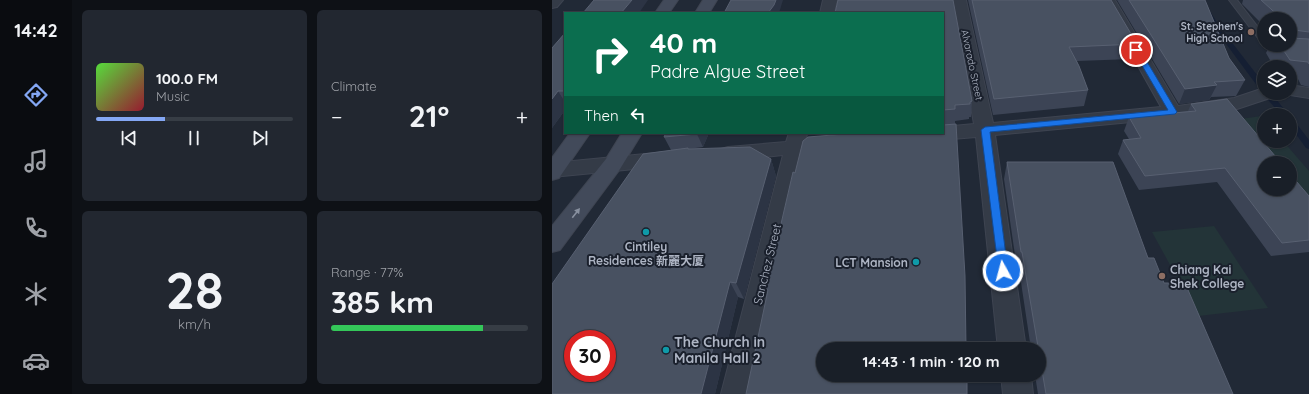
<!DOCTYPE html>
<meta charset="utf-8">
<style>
:root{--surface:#191f28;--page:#222730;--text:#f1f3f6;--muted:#9fa2a8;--line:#373d45;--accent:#84a7f4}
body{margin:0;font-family:Quicksand,"Noto Sans SC",sans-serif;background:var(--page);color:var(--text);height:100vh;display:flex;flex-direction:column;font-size:15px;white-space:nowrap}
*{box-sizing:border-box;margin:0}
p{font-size:13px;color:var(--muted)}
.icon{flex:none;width:22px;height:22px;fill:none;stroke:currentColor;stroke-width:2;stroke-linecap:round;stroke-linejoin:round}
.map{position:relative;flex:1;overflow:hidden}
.details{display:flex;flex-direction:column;gap:10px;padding:10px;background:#0e1116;width:480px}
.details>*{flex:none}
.hud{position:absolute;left:12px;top:12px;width:380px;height:122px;border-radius:0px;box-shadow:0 1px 3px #0004,0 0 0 1px var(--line);background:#0b6e4f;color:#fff;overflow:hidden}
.fabs{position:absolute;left:705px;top:12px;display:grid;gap:8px}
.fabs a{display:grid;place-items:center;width:40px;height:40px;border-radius:50%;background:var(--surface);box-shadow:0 1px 3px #0004,0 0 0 1px var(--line);font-size:20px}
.speed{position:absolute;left:12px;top:330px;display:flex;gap:8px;font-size:20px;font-weight:700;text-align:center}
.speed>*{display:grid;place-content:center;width:52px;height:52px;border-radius:50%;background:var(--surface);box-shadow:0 1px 3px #0004,0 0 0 1px var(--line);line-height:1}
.speed .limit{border:6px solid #d22;background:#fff;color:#111}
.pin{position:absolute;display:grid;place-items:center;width:34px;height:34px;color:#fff;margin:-17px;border:2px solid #fff;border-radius:50%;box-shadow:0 1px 4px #0007}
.me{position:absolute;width:44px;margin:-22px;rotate:353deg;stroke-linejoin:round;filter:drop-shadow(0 0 3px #0008)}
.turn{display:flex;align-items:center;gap:14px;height:84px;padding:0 20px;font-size:18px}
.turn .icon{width:52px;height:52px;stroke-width:2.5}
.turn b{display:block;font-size:28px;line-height:34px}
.then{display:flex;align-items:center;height:38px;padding:0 20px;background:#0003;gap:8px;font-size:15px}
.big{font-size:30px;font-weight:800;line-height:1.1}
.details .tile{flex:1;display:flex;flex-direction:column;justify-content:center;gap:6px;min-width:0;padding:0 14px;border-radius:6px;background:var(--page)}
.details .dial{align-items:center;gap:0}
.dial b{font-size:52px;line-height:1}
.song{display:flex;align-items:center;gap:12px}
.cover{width:48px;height:48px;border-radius:6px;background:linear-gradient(135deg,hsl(110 70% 55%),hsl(350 70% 35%))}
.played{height:4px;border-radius:2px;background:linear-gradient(90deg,var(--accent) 35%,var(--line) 35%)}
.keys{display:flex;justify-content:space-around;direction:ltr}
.heat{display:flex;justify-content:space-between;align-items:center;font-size:22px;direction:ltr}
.charge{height:6px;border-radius:3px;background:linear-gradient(90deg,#34c759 77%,var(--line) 0)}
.details .tiles{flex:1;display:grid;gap:10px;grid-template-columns:repeat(2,1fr)}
.trip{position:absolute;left:264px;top:342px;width:230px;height:40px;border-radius:20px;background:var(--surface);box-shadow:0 1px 3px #0004,0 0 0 1px var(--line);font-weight:800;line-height:40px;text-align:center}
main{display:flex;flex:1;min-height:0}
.menu{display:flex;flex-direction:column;width:72px;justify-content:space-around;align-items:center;background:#0a0c10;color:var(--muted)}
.menu .icon{width:28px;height:28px}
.menu .selected{color:var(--accent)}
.menu b{font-size:18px;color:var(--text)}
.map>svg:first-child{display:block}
.green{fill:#233438}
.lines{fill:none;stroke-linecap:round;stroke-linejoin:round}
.stream{fill:#151f33;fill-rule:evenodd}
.service-casing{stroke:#3e4451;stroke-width:2}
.minor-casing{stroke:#3e4451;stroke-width:2}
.secondary-casing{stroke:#3e4451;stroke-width:2}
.service{fill:#343b47;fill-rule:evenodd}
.minor{fill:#343b47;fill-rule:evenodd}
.secondary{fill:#424a5a;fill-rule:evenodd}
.wall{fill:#3c4455}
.shaded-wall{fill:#2c3444}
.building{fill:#485161;stroke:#586071;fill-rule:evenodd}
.oneway{fill:#88909f}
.route{fill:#1a73e8;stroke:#114b97}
.education-dot{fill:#8d6e63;stroke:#1a202c;stroke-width:1.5}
.culture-dot{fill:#0f9aa8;stroke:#1a202c;stroke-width:1.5}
.labels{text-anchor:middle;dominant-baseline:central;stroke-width:4;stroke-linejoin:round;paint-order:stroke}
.far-poi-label{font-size:10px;font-weight:bold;fill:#aeb5c4;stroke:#1a202c;text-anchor:end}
.far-street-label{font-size:10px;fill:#aeb5c4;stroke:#1a202c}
.poi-label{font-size:12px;font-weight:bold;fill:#aeb5c4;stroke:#1a202c}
.street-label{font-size:12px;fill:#aeb5c4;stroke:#1a202c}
.near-poi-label{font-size:14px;font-weight:bold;fill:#aeb5c4;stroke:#1a202c;text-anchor:start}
</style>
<main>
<nav class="menu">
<b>14:42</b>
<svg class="icon selected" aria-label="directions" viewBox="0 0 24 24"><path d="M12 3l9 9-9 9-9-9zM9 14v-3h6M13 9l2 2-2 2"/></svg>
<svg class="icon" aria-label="music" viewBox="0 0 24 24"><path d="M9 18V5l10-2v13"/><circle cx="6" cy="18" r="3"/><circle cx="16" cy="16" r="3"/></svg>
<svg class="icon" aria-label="phone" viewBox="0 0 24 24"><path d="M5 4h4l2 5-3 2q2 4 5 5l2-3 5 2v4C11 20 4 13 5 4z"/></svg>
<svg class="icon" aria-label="climate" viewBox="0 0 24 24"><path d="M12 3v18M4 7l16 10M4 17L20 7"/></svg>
<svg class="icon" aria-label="car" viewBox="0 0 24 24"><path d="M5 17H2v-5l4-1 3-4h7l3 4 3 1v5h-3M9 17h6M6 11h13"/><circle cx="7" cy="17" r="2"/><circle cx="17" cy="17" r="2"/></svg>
</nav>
<section class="details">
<div class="tiles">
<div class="tile">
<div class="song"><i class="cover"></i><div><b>100.0 FM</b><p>Music</p></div></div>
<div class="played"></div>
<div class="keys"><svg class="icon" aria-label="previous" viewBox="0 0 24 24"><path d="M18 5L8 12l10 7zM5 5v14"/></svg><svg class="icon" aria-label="pause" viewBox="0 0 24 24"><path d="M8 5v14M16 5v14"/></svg><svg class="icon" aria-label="next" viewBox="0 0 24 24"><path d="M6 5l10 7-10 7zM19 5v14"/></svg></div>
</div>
<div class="tile"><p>Climate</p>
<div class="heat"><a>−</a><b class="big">21°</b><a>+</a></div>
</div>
<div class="tile dial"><b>28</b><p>km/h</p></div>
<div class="tile"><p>Range · 77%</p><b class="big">385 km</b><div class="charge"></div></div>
</div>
</section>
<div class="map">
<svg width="757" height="394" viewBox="0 0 757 394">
<rect width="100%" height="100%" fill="#212936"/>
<!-- green -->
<g class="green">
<polygon points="710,116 712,118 712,141 731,141 757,171 757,202 738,180 738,163 724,163 688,119"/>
<polygon points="662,226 716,308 646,316 600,232"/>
</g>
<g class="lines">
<!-- stream -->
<g class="stream">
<polygon points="645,0 651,0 668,27 712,84 712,91 709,91 663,29"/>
<polygon points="712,92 719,93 737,115 729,115 712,95"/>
<polygon points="738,119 741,119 757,140 757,149 754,148 738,126"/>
</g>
<defs>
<polygon id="service" points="677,0 685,0 712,35 712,42 709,42"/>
<g id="minor">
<polygon points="0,0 11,0 5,7 0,8"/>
<polygon points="271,0 285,0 282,13 268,13"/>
<polygon points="400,0 414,0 441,123 609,107 549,0 563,0 626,106 682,98 712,88 712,93 724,93 721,97 685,109 621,118 443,135 474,349 446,349 424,137 376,141 369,139 366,135 368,133 391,133 391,127 422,124"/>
<polygon points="738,85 757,88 757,98 732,94 738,93"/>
<polygon points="237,133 255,133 254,140 280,137 287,139 290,144 287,149 252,153 199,394 169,394 231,155 176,161 169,159 166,154 169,149 176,147 234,142"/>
<polygon points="114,152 121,154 124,159 121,164 114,166 0,177 0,163"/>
<polygon points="449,375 479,375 481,394 451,394"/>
</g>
<g id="secondary">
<polygon points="112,0 126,0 117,13 103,13"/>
<polygon points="151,0 165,0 157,13 143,13"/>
<polygon points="18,133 38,133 7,178 0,180 0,158"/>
<polygon points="70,133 90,133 68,169 8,250 0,252 0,226 54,159"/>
</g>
</defs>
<!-- service casing -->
<use href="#service" class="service-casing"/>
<!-- minor casing -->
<use href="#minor" class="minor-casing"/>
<!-- secondary casing -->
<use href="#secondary" class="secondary-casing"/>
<!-- service -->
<use href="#service" class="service"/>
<!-- minor -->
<use href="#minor" class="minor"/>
<!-- secondary -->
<use href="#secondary" class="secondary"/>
</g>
<!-- wall -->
<g class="wall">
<polygon points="416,0 559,0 585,44 580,59 525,61 536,90 532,106 441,115"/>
<polygon points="565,0 653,0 677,58 693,80 684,96 659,97 657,100 627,104"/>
<polygon points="691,0 757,0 757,87 749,85 746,79 738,78 738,67 722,67 714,53 718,45 738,45 738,19 712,19 712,26 690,4"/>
<polygon points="391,13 420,101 419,117 417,117 417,119 403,121 403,124 216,294 214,289 243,173 280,135 278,133 391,133"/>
<polygon points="13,33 13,110 0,128 0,48"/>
<polygon points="639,104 757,196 757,252 719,256 665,182 587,190 566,154 571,140 577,139 572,131 577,117 636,111"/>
<polygon points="114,133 157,133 151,147 136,149 137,149 219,159 224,176 192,299 186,297 163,394 119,150 112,137"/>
<polygon points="455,162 596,258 681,394 486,394 483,375 487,375 487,349 479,349 467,269 465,269 452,179"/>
</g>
<!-- shaded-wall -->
<g class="shaded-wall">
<polygon points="80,0 96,0 87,13 69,13"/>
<polygon points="224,0 231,0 227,13 216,13"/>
<polygon points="665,85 657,100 627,104 633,89"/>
<polygon points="6,91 13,102 13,110 0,128 0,99"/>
<polygon points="145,133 157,133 151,147 145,134"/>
<polygon points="219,159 224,176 192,299 184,283"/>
<polygon points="178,282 186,297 163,394 149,394"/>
</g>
<!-- building -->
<g class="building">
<polygon points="42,0 80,0 69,13 31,13"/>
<polygon points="179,0 224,0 222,5 216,13 172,13"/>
<polygon points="286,0 401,0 420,101 418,102 418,104 403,105 403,109 391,110 391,13 283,13"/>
<polygon points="420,0 559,0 585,44 517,47 527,66 536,90 442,99"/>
<polygon points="577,0 653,0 677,58 693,80 662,82 665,85 633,89"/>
<polygon points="709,0 757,0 757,32 742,30 738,27 738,19 730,19"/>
<polygon points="13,33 13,91 6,91 0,99 0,48"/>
<polygon points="738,38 757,39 757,64 756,62 738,60 728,45 738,45"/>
<polygon points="675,99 729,163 712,163 712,189 738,189 738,174 757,196 757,240 730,243 673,168 593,176 571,140 589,138 577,117 644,111 639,104"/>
<polygon points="404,124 413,276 414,349 271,349 271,375 415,375 415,394 194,394 216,290 214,289 241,172 243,173 251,141 256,137 305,133 391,133 391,125"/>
<polygon points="114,133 145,133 145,134 112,137"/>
<path d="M198,147L219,159L184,283L178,282L149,394H0V284L91,154L136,148V149ZM21,339H55V373H21Z"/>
<polygon points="455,162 561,162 596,258 602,258 612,283 633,283 681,394 494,394 470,252 469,252"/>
</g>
<!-- one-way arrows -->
<defs><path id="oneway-solid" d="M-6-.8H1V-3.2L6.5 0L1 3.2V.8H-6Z"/></defs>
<use class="oneway" href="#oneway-solid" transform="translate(24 213) rotate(-52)"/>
<!-- route -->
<polygon class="route" points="582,48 588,50 625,112 623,114 438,132 456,271 454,274 451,275 447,274 429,130 433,127 616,110 581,50"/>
<!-- markers -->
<g class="education-dot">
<circle cx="699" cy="32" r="4"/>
<circle cx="610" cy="276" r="4"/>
</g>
<g class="culture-dot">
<circle cx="94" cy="232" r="4"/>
<circle cx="364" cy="262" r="4"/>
<circle cx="114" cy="350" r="4"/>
</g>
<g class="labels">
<!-- far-poi labels -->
<g class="far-poi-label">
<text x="691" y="26">St. Stephen's<tspan x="691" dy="12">High School</tspan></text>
</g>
<!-- far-street labels -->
<g class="far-street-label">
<text transform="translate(420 65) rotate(78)">Alvarado Street</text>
</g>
<!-- poi labels -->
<g class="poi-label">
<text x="94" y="246">Cintiley<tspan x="94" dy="14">Residences 新麗大厦</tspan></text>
<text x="356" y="262" text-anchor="end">LCT Mansion</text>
<text x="618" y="269" text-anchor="start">Chiang Kai<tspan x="618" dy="14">Shek College</tspan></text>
</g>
<!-- street labels -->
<g class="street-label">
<text transform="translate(215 264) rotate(-76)">Sanchez Street</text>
</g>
<!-- near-poi labels -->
<g class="near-poi-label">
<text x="122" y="342">The Church in<tspan x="122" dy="16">Manila Hall 2</tspan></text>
</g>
</g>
</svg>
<div class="fabs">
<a><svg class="icon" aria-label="search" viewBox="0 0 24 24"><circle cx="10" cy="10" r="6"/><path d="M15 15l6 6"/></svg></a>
<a><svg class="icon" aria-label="layers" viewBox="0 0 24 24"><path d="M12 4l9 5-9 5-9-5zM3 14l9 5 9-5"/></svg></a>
<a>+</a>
<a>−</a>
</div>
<div class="speed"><div class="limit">30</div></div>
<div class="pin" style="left:584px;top:50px;background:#d93025"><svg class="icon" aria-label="arrive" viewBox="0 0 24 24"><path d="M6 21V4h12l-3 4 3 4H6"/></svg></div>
<svg class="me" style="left:451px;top:271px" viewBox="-20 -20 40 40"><circle r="17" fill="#1a73e8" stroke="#fff" stroke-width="3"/><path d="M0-11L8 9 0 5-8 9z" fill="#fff"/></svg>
<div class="trip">14:43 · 1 min · 120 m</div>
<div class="hud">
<div class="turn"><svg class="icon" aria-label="right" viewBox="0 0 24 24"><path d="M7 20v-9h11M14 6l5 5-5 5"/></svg><div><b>40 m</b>Padre Algue Street</div></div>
<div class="then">Then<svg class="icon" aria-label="left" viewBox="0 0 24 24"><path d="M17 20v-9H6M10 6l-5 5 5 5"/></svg></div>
</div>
</div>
</main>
